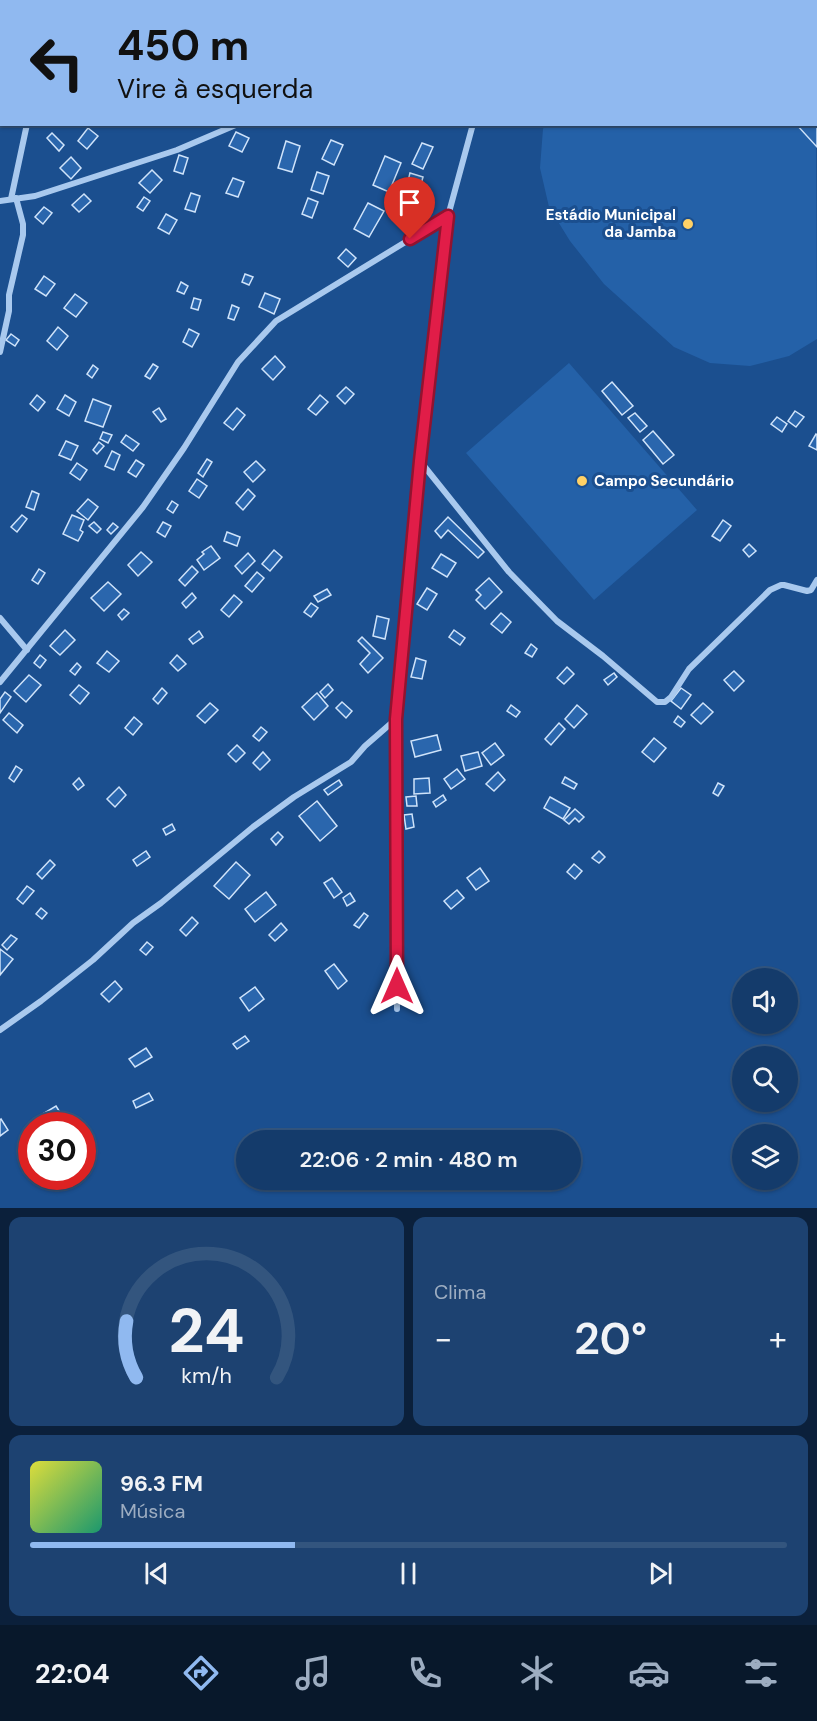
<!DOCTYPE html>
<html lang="pt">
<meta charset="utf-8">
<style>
:root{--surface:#143b6b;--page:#1d4271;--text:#f1f3f6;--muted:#9dadc1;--line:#33557e;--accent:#90b9f0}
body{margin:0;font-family:"DM Sans",sans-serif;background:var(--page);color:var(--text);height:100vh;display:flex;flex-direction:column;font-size:22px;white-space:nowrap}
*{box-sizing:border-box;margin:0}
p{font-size:20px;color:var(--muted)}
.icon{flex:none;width:33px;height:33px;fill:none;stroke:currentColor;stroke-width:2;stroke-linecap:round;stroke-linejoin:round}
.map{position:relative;height:1208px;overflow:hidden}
.panel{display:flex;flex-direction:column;gap:9px;padding:9px;background:#0b203b;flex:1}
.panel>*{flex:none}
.banner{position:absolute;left:0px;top:0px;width:818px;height:126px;box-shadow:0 2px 4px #0004,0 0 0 2px var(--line);background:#90b9f0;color:#111;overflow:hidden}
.buttons{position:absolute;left:732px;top:968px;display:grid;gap:12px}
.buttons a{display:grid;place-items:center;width:66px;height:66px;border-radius:50%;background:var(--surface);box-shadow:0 2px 4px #0004,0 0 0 2px var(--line);font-size:30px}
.speed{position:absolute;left:18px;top:1112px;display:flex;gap:12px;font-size:30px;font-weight:700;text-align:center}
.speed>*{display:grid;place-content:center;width:78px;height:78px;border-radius:50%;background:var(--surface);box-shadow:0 2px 4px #0004,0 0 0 2px var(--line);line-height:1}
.speed .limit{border:9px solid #d22;background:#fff;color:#111}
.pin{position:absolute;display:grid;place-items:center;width:51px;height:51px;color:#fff;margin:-62px -26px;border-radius:50% 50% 50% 0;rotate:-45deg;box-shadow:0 0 6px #0007}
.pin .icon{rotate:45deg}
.me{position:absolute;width:66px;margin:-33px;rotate:0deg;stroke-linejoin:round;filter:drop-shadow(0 0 4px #0008)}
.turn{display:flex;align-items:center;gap:21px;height:126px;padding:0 18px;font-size:27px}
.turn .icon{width:78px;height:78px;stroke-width:2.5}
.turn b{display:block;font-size:42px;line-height:51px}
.big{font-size:45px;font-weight:600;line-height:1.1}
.panel .widget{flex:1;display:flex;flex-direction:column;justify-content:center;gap:9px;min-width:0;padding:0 21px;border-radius:12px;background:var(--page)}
.panel .dial{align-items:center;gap:0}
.dial svg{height:156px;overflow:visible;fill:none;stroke:var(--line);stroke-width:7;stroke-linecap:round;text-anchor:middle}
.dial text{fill:var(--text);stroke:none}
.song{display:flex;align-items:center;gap:18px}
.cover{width:72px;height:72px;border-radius:9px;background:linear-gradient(135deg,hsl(60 70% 55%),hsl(160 70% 35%))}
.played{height:6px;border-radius:3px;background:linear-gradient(90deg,var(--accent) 35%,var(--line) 35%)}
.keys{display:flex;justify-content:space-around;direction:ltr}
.heat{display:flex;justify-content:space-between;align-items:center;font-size:33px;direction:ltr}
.panel .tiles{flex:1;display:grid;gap:9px;grid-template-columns:1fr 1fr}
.widget:last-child{grid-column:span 2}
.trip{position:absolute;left:236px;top:1130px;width:345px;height:60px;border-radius:30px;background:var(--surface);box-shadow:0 2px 4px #0004,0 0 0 2px var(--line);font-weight:600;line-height:60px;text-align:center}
.tabs{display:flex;height:96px;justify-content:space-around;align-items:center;background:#08182b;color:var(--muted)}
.tabs .icon{width:42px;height:42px}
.tabs .current{color:var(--accent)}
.tabs b{font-size:27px;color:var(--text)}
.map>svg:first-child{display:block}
.garden{fill:#2461a8}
.building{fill:#2a66ad;stroke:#cfe3fa;stroke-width:1.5}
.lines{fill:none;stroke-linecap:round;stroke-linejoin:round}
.street{stroke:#a9c9ee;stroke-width:6}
.route-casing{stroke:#92132f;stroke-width:15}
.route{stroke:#e11d48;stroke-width:10}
.poi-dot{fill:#ffd166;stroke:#1b4f8f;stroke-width:2}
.labels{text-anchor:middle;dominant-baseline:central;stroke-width:6;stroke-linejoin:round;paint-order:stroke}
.poi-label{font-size:15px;font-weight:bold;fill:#fff;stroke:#1b4f8f;text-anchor:end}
</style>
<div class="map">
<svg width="817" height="1208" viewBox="0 0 817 1208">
<rect width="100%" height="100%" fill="#1b4f8f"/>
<!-- garden -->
<g class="garden">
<polygon points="816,110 817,339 789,356 750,366 710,363 674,347 604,284 570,241 549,207 540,168 543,129 545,125 816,124"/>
<polygon points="569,363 697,510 594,600 466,453"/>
</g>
<!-- building -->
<g class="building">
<polygon points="816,110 817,111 817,147 796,124 816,124"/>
<polygon points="88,128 98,136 87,149 78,141"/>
<polygon points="236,132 249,138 242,152 229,146"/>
<polygon points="52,133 64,145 59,151 47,138"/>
<polygon points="331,140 343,145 334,165 322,159"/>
<polygon points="286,141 300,146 292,172 278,168"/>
<polygon points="422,143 433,147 423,169 412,164"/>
<polygon points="179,155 188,158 183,174 174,171"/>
<polygon points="385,156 401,163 389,192 373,185"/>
<polygon points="71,157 81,168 71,179 60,168"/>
<polygon points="152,170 162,180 150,193 139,183"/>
<polygon points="317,172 329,176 323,194 311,190"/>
<polygon points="410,173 423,177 420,188 407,185"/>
<polygon points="233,178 244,182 238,197 226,193"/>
<polygon points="191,193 200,196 195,212 185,209"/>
<polygon points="84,194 91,201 79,212 72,205"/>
<polygon points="144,197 150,201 143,211 137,207"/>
<polygon points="308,198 318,202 312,218 302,214"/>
<polygon points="368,203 384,211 369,237 354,229"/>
<polygon points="44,207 52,213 43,224 35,217"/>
<polygon points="166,214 177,220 169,234 158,228"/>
<polygon points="346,249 356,258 348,267 338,258"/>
<polygon points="245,274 253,277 249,285 242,282"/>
<polygon points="44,276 55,284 46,296 35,289"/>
<polygon points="181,282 188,286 184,294 177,291"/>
<polygon points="265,293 280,299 274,314 259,307"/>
<polygon points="75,294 87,303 76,317 64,308"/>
<polygon points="194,298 201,300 198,310 191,308"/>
<polygon points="232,305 239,308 234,320 228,318"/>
<polygon points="58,327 68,336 57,350 47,341"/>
<polygon points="189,329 199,334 192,347 183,342"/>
<polygon points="11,334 19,340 15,346 6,340"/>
<polygon points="275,356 285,367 273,380 262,369"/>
<polygon points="153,364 158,367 150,379 145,376"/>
<polygon points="93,365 98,369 92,378 87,374"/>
<polygon points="612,382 633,406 622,415 602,391"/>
<polygon points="346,387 354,394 345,404 337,396"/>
<polygon points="37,395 45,402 38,411 30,404"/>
<polygon points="65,395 76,402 69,416 57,409"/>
<polygon points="320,395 328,402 316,415 308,409"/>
<polygon points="93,399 111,406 103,427 85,421"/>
<polygon points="159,408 166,419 161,422 153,412"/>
<polygon points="237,408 245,415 233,430 224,423"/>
<polygon points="795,411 804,417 796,427 788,421"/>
<polygon points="635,413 647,426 640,432 628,418"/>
<polygon points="777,417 787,424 782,432 771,424"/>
<polygon points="653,431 674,455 663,464 643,440"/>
<polygon points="103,432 112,435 108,443 100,439"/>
<polygon points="816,434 817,435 817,450 809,446"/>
<polygon points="126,435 139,444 133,451 121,442"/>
<polygon points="66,441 78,446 71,460 59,455"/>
<polygon points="99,442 104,446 97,454 93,450"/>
<polygon points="112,451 120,455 114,470 105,466"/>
<polygon points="207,459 212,462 203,477 198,473"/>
<polygon points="136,460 144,465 136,477 128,472"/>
<polygon points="256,461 265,470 253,482 244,472"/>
<polygon points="77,463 87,470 80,480 70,473"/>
<polygon points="197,479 207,486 199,498 189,491"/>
<polygon points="248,489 255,496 243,510 236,503"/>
<polygon points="32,491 39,494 34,510 26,507"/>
<polygon points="88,499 98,507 88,520 77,511"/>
<polygon points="172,501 178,505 173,513 167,509"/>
<polygon points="22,515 27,519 17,532 11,527"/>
<polygon points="72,515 84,520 80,530 83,532 78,541 63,534"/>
<polygon points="448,517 484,552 478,558 448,530 441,538 435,531"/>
<polygon points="723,520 731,526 720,541 712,536"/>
<polygon points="94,522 101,529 97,533 89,526"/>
<polygon points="163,522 171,526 165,537 157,532"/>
<polygon points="113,523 118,527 111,534 107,530"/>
<polygon points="227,532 240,537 237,546 224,541"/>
<polygon points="749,544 756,551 749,557 743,550"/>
<polygon points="211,546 220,558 204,570 197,560 204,554 202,552"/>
<polygon points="274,550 282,557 270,571 262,564"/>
<polygon points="141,552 152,562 138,576 128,565"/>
<polygon points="248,553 255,561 242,574 235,566"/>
<polygon points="441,554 456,563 447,577 432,568"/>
<polygon points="192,566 198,572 185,586 179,580"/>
<polygon points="39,569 45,573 38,584 32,580"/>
<polygon points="257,572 264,578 252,592 245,586"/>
<polygon points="489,578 502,592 485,609 476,600 481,595 476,590"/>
<polygon points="108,582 121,594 104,611 91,598"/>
<polygon points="427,588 437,594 427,610 417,604"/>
<polygon points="327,589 331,595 318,602 314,596"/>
<polygon points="192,593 196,598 186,608 182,603"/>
<polygon points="234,595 242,602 229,617 221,610"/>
<polygon points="311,603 318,608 311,617 304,612"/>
<polygon points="124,609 129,613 122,620 118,615"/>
<polygon points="501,613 511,622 502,633 491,624"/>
<polygon points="377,616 389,619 385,639 373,636"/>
<polygon points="65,630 75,640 60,655 50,646"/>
<polygon points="454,630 465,638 460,645 449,637"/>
<polygon points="199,631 203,637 193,644 189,639"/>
<polygon points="362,637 383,658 368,673 360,664 370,653 358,641"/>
<polygon points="531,644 537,649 532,657 525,653"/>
<polygon points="107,651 119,661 109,672 97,663"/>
<polygon points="40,655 46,660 40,668 34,663"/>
<polygon points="177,655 186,664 178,671 170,663"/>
<polygon points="416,658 426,661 422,679 411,677"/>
<polygon points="77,663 81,667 75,675 70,671"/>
<polygon points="567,667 574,674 564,684 557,678"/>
<polygon points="734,671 744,681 734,691 724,680"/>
<polygon points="614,673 617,677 608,685 604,680"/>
<polygon points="29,675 41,685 26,702 14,691"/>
<polygon points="328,684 333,690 325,698 320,692"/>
<polygon points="79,685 89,693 80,704 70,695"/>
<polygon points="162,688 167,693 158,704 153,699"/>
<polygon points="681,688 691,695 681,709 671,701"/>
<polygon points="5,692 11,697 0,713 0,699"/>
<polygon points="317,693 328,706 314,720 302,707"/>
<polygon points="342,702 352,711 346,718 336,708"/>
<polygon points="210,703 218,710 205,723 197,716"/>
<polygon points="703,703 713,712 701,724 691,715"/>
<polygon points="511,705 520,712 516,717 507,711"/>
<polygon points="577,705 587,714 574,728 565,719"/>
<polygon points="9,713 23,725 17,733 3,720"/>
<polygon points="678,716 685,722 681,727 674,722"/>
<polygon points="134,717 142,724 133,735 125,728"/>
<polygon points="559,723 565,729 551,745 545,739"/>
<polygon points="261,727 267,732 259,741 253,736"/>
<polygon points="437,735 441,750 415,757 411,741"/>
<polygon points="654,738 666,748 654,762 642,752"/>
<polygon points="495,743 504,755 491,765 482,753"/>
<polygon points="237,745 245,753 236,762 228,754"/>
<polygon points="263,752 270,760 260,770 253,763"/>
<polygon points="478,752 482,766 465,771 461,756"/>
<polygon points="16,766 22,770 14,782 9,778"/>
<polygon points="457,769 465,779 451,789 444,779"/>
<polygon points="498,772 505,780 494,791 486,784"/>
<polygon points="565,777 577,784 574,789 562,783"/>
<polygon points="79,778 84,785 78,790 73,784"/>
<polygon points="429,778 430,793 414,794 414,779"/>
<polygon points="339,780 342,785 328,795 324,790"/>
<polygon points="718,783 724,786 718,796 713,793"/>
<polygon points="119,787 126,795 115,807 107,799"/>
<polygon points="443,795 446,800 436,807 433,802"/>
<polygon points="416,796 417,806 407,806 406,797"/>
<polygon points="550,797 570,808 563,819 544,808"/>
<polygon points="317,801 337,826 320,841 299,816"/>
<polygon points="575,809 584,817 579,822 575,818 569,824 564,820"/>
<polygon points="412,814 414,827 406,829 404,815"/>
<polygon points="172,824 175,830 166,835 163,829"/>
<polygon points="278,832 283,837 276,845 271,839"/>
<polygon points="146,851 150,857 137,866 133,860"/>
<polygon points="599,851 605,857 599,863 592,858"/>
<polygon points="50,860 55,865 42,879 37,874"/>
<polygon points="236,862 250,875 229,899 214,886"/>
<polygon points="574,864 582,871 575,879 567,872"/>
<polygon points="480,868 489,881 476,890 467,878"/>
<polygon points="332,878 342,892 334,898 324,883"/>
<polygon points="27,886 34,891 23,904 17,899"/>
<polygon points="457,890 464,898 451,909 444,901"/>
<polygon points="266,892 276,905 255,922 245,909"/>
<polygon points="350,893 355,901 347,906 343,898"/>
<polygon points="41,908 47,913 42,919 36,914"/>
<polygon points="364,913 368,916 359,928 354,925"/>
<polygon points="192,917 198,923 186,936 180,930"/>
<polygon points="281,923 287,930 275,941 269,935"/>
<polygon points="11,935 17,939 7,950 2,945"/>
<polygon points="147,942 153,947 146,955 140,950"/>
<polygon points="0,949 13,959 0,975"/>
<polygon points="334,964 347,981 338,989 325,971"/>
<polygon points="115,981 122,989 109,1002 101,994"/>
<polygon points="255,987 264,999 249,1011 240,998"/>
<polygon points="245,1036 249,1041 237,1049 233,1044"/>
<polygon points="146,1048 152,1057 135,1067 129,1059"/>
<polygon points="149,1093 153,1100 136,1108 133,1101"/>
<polygon points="56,1106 61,1114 46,1124 41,1115"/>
<polygon points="1,1119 8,1130 0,1136 0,1120"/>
</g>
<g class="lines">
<!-- street -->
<g class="street">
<polyline points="686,0 693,2"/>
<polyline points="765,0 771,2"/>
<polyline points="66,2 67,0"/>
<polyline points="499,2 500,0"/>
<polyline points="516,2 516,0"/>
<polyline points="816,11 817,12"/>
<polyline points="816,29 817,29"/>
<polyline points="11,199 27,124"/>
<polyline points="0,201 35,196 177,150 238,124"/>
<polyline points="0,352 9,311 9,295 23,235 23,224 16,198"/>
<polyline points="420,461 509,572 557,621 603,656 657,702 665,702 671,697 689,669 770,590 781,585 784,585 807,591 811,590 817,580"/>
<polyline points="0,618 27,650"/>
<polyline points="0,682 143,507 184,448 238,362 276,321 448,216"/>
<polyline points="397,1009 396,719 420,461 448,216 473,124"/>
<polyline points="0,1030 41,1001 93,960 133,923 161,903 253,827 294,797 351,762 365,746 396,719"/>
</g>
</g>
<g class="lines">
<defs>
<polyline id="route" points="397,986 396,719 420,461 448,216 410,239"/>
</defs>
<!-- route casing -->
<use href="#route" class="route-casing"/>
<!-- route -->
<use href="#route" class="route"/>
</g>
<!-- markers -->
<g class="poi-dot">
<circle cx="688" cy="224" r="6"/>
<circle cx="582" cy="481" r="6"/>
</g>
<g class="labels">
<!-- poi labels -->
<g class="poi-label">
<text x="676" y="215">Estádio Municipal<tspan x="676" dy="17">da Jamba</tspan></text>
<text x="594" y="481" text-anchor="start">Campo Secundário</text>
</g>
</g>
</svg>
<div class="buttons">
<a><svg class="icon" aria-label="sound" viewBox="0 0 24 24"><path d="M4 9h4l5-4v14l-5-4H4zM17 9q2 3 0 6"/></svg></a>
<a><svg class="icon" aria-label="search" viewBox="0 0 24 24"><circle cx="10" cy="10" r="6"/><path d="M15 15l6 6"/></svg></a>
<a><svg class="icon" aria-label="layers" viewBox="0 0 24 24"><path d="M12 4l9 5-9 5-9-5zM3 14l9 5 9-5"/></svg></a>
</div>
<div class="speed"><div class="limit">30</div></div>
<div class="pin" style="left:410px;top:239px;background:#d93025"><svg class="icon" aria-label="arrive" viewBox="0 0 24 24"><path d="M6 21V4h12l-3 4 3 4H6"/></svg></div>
<svg class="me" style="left:397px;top:986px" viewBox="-20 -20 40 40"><path d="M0-17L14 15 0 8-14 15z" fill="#e11d48" stroke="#fff" stroke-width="4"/></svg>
<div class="trip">22:06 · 2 min · 480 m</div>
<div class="banner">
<div class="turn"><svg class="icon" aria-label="left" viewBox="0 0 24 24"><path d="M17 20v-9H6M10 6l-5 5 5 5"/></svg><div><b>450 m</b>Vire à esquerda</div></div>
</div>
</div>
<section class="panel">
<div class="tiles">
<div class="widget dial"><svg viewBox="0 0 100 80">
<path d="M14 69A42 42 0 1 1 86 69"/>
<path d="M14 69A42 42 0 0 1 9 40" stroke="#90b9f0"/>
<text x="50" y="56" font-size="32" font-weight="700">24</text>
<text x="50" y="72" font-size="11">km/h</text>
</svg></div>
<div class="widget"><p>Clima</p>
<div class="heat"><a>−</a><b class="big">20°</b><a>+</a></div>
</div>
<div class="widget">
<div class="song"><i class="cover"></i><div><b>96.3 FM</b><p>Música</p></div></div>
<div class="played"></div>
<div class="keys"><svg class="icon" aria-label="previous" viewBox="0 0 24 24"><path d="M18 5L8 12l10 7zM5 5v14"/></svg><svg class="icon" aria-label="pause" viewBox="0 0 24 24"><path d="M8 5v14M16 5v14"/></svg><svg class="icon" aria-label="next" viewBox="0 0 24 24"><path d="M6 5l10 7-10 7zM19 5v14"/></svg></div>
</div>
</div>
</section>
<nav class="tabs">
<b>22:04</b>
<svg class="icon current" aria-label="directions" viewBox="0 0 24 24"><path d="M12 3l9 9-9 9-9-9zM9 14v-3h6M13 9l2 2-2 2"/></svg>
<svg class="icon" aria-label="music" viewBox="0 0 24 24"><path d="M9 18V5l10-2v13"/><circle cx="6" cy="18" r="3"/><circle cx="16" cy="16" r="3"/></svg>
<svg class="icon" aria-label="phone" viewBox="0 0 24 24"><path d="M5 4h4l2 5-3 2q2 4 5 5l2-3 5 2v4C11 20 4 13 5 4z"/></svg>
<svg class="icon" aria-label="climate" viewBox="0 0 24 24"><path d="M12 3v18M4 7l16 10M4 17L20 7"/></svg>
<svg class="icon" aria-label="car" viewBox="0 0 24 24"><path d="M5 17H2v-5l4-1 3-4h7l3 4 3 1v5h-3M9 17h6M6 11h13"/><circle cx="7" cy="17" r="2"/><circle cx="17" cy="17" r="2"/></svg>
<svg class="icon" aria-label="filters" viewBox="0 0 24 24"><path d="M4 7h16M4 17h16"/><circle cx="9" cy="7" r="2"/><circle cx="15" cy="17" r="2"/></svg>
</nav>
